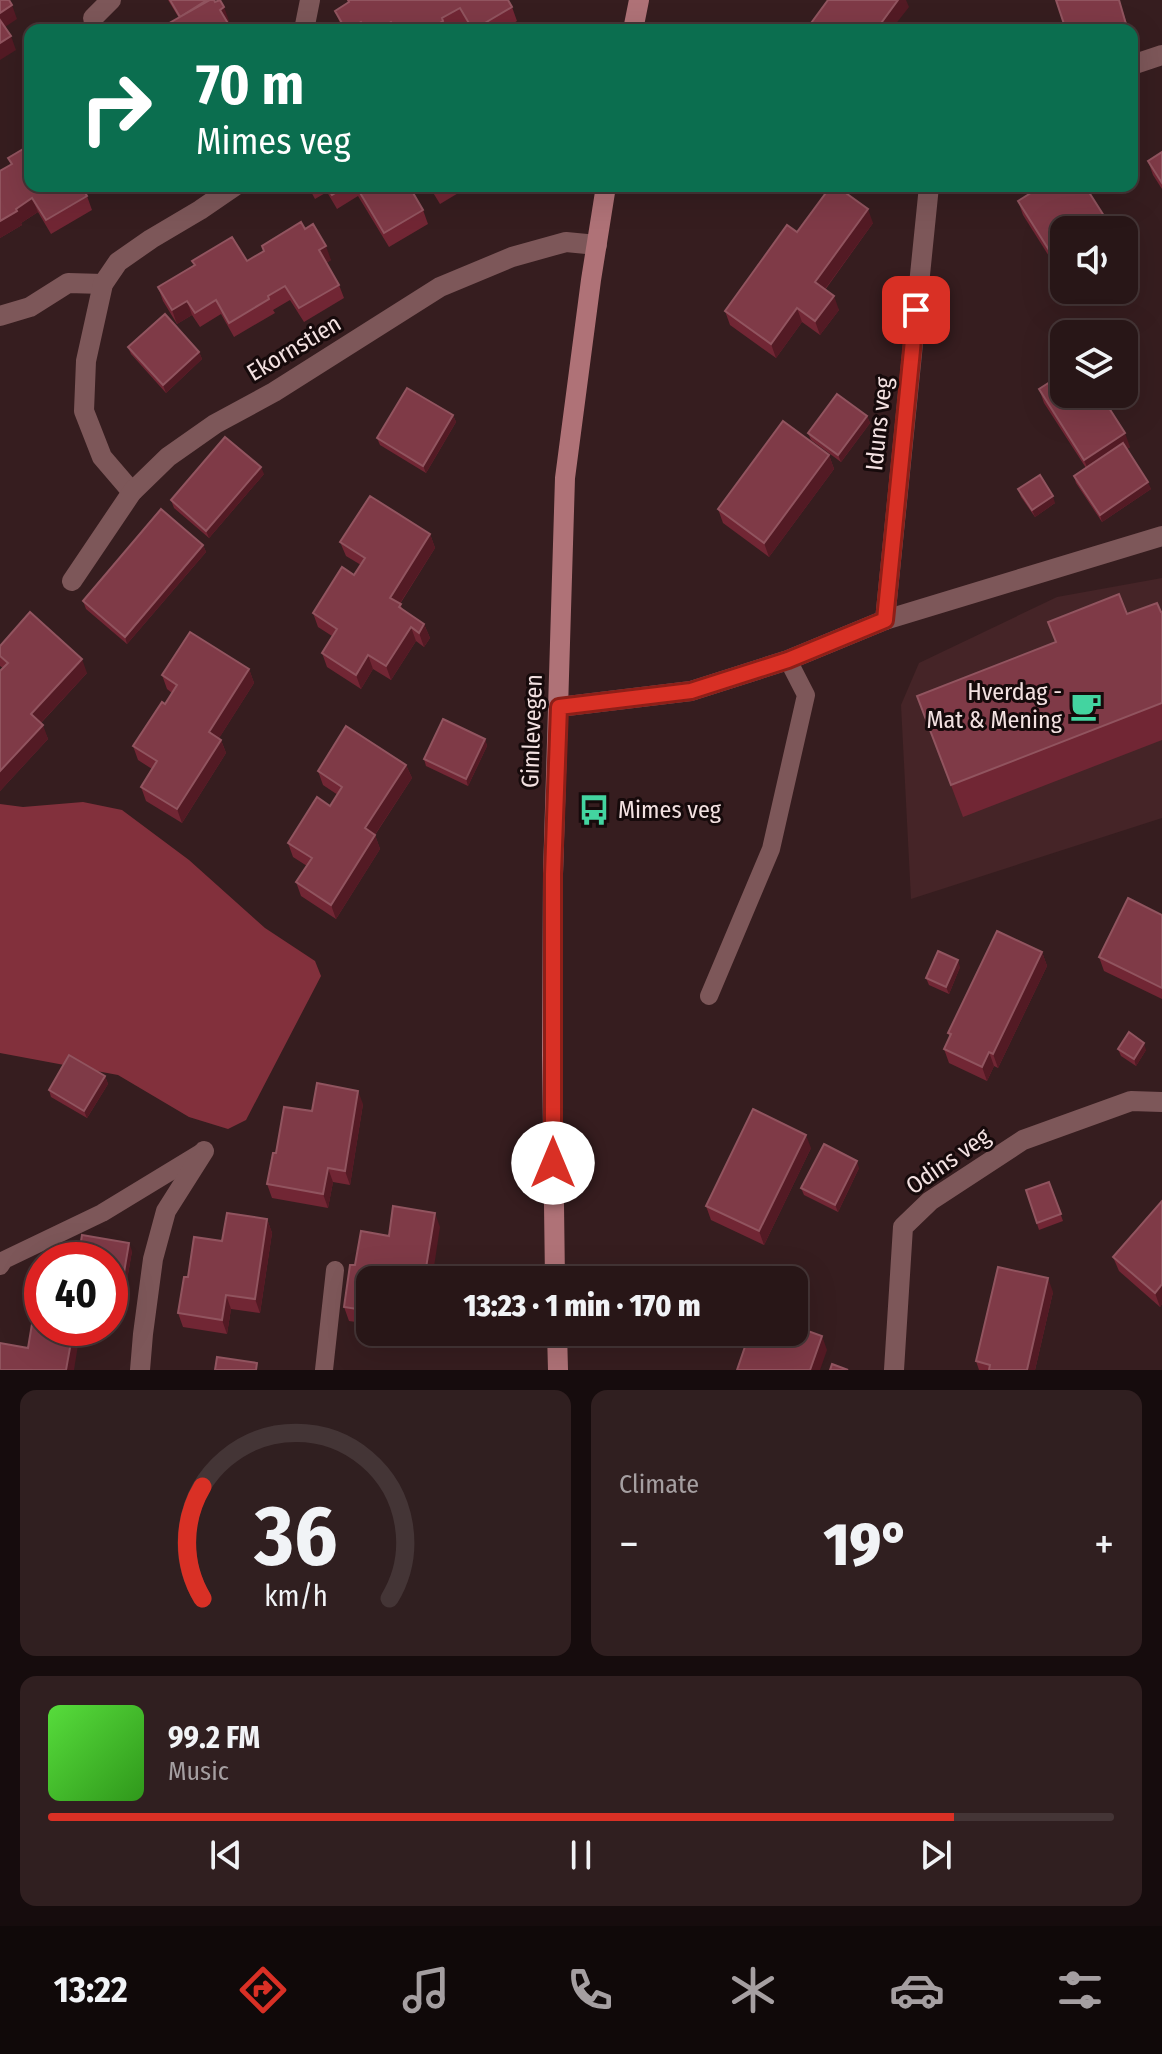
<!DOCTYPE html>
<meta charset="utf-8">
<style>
:root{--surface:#281617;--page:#301f20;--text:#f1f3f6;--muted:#a59fa1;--line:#443536;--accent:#d93025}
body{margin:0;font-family:"Fira Sans Condensed",sans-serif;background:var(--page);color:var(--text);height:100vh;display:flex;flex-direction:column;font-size:30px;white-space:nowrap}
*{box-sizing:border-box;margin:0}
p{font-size:26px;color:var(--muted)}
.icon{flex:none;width:44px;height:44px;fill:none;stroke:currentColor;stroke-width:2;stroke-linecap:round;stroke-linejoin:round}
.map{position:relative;height:1370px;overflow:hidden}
.drawer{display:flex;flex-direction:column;gap:20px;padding:20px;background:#160c0d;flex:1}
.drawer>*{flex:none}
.hud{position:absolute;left:24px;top:24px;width:1114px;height:168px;border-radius:16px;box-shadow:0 8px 32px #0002,0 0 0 2px var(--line);background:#0b6e4f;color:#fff;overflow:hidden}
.fabs{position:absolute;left:1050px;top:216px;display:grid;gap:16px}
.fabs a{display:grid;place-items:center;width:88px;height:88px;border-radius:16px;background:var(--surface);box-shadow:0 8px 32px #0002,0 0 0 2px var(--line);font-size:40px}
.speed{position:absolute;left:24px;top:1242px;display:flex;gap:16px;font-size:40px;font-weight:700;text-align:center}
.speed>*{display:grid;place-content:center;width:104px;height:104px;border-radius:50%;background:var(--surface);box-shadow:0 8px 32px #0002,0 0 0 2px var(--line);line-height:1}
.speed .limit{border:12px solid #d22;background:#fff;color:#111}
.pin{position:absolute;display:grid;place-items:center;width:68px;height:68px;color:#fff;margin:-34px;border-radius:16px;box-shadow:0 4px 12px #0006}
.me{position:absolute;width:88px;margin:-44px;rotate:0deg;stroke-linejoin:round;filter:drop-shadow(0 0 6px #0008)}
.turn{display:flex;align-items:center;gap:28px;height:168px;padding:0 40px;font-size:36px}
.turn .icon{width:104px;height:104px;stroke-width:2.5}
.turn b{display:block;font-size:56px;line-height:68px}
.big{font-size:60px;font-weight:800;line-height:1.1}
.drawer .tile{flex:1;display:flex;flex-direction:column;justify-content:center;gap:12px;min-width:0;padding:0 28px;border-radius:16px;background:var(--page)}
.drawer .dial{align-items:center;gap:0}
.dial svg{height:208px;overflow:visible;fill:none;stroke:var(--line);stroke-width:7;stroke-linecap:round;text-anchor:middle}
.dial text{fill:var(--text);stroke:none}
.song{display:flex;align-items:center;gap:24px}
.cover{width:96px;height:96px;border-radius:12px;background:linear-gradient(135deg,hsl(110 70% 55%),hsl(110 70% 35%))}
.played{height:8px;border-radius:4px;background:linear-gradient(90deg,var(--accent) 85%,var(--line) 85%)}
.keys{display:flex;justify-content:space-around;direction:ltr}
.heat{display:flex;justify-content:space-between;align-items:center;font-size:44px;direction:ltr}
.drawer .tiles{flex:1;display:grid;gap:20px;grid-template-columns:1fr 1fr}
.tile:last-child{grid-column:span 2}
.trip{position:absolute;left:356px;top:1266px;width:452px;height:80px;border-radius:16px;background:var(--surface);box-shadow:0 8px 32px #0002,0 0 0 2px var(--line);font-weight:800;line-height:80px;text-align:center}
.dock{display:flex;height:128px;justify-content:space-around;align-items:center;background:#100909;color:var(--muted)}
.dock .icon{width:56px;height:56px}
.dock .active{color:var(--accent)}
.dock b{font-size:36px;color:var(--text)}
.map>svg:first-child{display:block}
.built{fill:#452427}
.forest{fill:#82303c}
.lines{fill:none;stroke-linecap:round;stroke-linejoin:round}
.lane{stroke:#7d5759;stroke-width:18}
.street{stroke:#7d5759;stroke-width:20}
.secondary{stroke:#af7277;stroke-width:20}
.wall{fill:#712634}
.shaded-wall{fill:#531a24}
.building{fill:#7f3a47;stroke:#91545f;stroke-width:2}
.route-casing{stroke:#8d1f18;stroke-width:20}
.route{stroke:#d93025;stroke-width:14}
.labels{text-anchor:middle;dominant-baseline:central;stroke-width:6;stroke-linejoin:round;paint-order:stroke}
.street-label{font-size:24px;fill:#f3e1e1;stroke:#160a0b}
.poi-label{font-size:24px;fill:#f3e1e1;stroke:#160a0b;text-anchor:end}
</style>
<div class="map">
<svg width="1162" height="1370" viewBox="0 0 1162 1370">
<rect width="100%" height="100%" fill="#361d1f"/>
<!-- built -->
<polygon class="built" points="1162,578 1162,818 911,899 901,705 919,663 1057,597"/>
<!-- forest -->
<polygon class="forest" points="83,802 122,810 189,860 265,928 315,961 321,976 246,1120 228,1129 189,1117 118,1075 0,1053 0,804 23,807"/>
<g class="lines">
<!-- lane -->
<g class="lane">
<polyline points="709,996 771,849 806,695 788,660"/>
<polyline points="0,1266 4,1260 102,1213 204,1151"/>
<polyline points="324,1370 335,1270"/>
</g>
<!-- street -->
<g class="street">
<polyline points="93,18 111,0"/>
<polyline points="304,30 310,0"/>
<polyline points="1132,65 1162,55"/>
<polyline points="0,316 30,307 68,283 103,284"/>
<polyline points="132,492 102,457 84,411 86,361 103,284 118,262 151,239 200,210 235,186"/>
<polyline points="72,581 132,492 168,457 215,424 274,392 440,287 512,257 566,242 597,245"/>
<polyline points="885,620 929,186"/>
<polyline points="559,707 691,691 788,660 885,620 1162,536"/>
<polyline points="140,1370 143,1334 153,1259 166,1211 204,1151"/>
<polyline points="894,1370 903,1227 930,1201 1023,1140 1131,1101 1162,1102"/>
</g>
<!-- secondary -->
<g class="secondary">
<polyline points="633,30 639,0"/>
<polyline points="555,1280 552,1055 553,874 565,478 591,280 606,186"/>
<polyline points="557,1332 558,1370"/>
</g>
</g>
<!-- wall -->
<g class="wall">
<polygon points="168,0 208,0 229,21 227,22 179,18"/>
<polygon points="1119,0 1129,30 1066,30"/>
<polygon points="512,7 517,21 502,30 470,30 465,22 450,30 343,30 335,11"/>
<polygon points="1162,152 1162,189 1153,175 1148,161"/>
<polygon points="8,158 87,196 92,210 51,234 38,212 21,223 22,225 0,238 11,165"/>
<polygon points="308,186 419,186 411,190 423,210 428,224 389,247 358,196 337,209 327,192 315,199"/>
<polygon points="429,186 470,186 440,204"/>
<polygon points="1018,201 1064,230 1064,280 1023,215"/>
<polygon points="873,223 825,290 839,310 820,335 802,322 776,358 730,325 725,311 797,232"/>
<polygon points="305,229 331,260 326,263 339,285 344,298 304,322 290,300 273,310 275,313 234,337 221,314 200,327 192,315 177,324 163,301 158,287 194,265 192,261 247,261 264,251 262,246"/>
<polygon points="128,347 199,352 202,359 166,393 131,354"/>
<polygon points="1039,389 1130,447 1127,449 1151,489 1102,522 1076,483 1074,476 1086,468 1044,403"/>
<polygon points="453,415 456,422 426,473 380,445 377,438"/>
<polygon points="867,416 870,423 841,462 811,440 808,433"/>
<polygon points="829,455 834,469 769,557 723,523 718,509"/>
<polygon points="264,474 209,538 174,508 171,500"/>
<polygon points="1018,489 1055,503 1035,517 1021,497"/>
<polygon points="430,534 435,548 400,604 403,610 424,624 430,638 424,647 416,641 391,680 373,669 361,689 327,667 322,653 332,636 318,627 313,613 354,575 361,565 346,556 340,542"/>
<polygon points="203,545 206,552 127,644 86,609 83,601"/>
<polygon points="1162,612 1162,740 963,817 917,696 1127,614"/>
<polygon points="0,646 87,673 41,723 48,739 0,791 0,671 3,668 0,666"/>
<polygon points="249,669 254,683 219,738 221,740 226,753 182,823 146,801 141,787 152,769 138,760 133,746 165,704 172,693 167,689 162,675"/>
<polygon points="485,739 487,746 468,786 426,766 424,759"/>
<polygon points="406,765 412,778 375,835 380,849 336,919 301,896 296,882 307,866 293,857 288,843 330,806 338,795 323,785 318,771"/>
<polygon points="1162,915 1162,999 1104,971 1099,957"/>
<polygon points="1042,952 1047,966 998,1068 994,1066 987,1081 949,1063 944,1049 950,1038 948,1033"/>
<polygon points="960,967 949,994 929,985 926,978"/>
<polygon points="1118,1049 1146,1050 1136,1066 1121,1056"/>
<polygon points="105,1076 108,1084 87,1118 51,1097 49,1090"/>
<polygon points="363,1104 350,1185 333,1182 328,1208 272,1198 267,1184 276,1153 312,1111"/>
<polygon points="811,1148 764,1245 711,1220 706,1206"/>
<polygon points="859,1168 838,1212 804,1195 801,1188"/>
<polygon points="1049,1182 1063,1221 1039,1230 1026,1190"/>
<polygon points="1162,1201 1162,1304 1160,1307 1119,1271 1113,1257"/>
<polygon points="267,1219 272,1233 260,1313 231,1309 227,1334 183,1327 178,1313 188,1277 222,1241"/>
<polygon points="440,1227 370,1280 370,1324 349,1321 344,1307 355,1265 389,1236"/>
<polygon points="132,1251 122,1309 110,1307 110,1260"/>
<polygon points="1053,1292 1035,1370 979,1370 976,1361"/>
</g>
<!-- shaded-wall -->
<g class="shaded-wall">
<polygon points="898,0 906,0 909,7 891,30 876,30"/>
<polygon points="12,5 17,19 2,29 0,23 0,13"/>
<polygon points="224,7 229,21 225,24 220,10"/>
<polygon points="11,36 16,50 0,60 0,43"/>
<polygon points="32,198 38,212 21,223 22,225 0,238 0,221 16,209"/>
<polygon points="868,209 873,223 820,296 815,282"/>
<polygon points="326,246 331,260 324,264 319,250"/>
<polygon points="834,296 839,310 820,335 815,321"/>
<polygon points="187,301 192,315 177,324 172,310"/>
<polygon points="797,308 802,322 776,358 771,344"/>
<polygon points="199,352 202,359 166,393 163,385"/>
<polygon points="453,415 456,422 426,473 423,466"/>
<polygon points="867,416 870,423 841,462 838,455"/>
<polygon points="1125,433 1130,447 1090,474 1084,460"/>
<polygon points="829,455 834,469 769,557 764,543"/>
<polygon points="261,467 264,474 209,538 206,531"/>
<polygon points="1148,482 1151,489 1102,522 1100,515"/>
<polygon points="1053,496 1055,503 1035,517 1032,510"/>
<polygon points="430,534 435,548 395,611 390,598"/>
<polygon points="203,545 206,552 127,644 125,637"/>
<polygon points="424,624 430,638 424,647 419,633"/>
<polygon points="411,627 416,641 391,680 386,666"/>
<polygon points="368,655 373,669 361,689 356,675"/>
<polygon points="82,659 87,673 36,728 31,714"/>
<polygon points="249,669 254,683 214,746 209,732"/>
<polygon points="43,725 48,739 0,791 0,771"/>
<polygon points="485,739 487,746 468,786 466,779"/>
<polygon points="221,740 226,753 182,823 177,809"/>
<polygon points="406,765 412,778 370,842 365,828"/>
<polygon points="375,835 380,849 336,919 331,905"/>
<polygon points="1042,952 1047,966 998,1068 993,1054"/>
<polygon points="958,960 960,967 949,994 946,987"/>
<polygon points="1144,1043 1146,1050 1136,1066 1134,1059"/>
<polygon points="989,1052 994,1066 987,1081 982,1067"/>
<polygon points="105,1076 108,1084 87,1118 84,1111"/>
<polygon points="358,1091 363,1104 350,1185 345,1171"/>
<polygon points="806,1135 811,1148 764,1245 759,1231"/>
<polygon points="857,1161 859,1168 838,1212 835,1205"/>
<polygon points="328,1168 333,1182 328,1208 323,1194"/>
<polygon points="435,1213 440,1227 432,1280 424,1280"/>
<polygon points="267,1219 272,1233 260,1313 255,1299"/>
<polygon points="129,1243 132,1251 122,1309 119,1302"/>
<polygon points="1048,1278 1053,1292 1035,1370 1027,1370"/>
<polygon points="1162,1284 1162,1304 1160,1307 1155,1293"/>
<polygon points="226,1295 231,1309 227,1334 222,1320"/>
<polygon points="73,1331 78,1345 74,1370 66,1370"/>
<polygon points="822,1336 827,1350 820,1370 810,1370"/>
</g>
<!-- building -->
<g class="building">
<polygon points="0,0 9,0 12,5 0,13"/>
<polygon points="170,0 207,0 180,17"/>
<polygon points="210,0 214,0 215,2 220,0 224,7 220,10 232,30 157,30"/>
<polygon points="348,0 508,0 512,7 473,30 460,8 442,18 443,21 428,30 396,30 391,22 377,30 366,30 361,22 346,30 335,11 349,2"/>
<polygon points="828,0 898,0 876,30 806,30"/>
<polygon points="1056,0 1119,0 1126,24 1109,30 1066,30"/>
<polygon points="0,20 11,36 0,43"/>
<polygon points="122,24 126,30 111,30"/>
<polygon points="30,145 30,186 81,186 87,196 46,220 32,198 16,209 17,211 0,221 0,171 12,164 8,158"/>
<polygon points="1162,152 1162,183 1148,161"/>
<polygon points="326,186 347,186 332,195"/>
<polygon points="356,186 409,186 423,210 384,233"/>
<polygon points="831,186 836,186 868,209 815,282 834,296 815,321 797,308 771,344 725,311 787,225 797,232"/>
<polygon points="1042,186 1085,186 1113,230 1064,230 1064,267 1061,269 1018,201"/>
<polygon points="301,222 305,229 313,224 326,246 319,250 339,285 299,308 285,286 268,296 269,299 229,323 216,300 195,313 187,301 172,310 158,287 195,265 192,261 232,237 247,261 264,251 262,246"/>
<polygon points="165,314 199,352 163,385 128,347"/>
<polygon points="1064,373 1064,394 1100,394 1125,433 1084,460 1039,389"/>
<polygon points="407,388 453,415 423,466 377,438"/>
<polygon points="837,394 867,416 838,455 808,433"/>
<polygon points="783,421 829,455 764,543 718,509"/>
<polygon points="225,437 261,467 206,531 171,500"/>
<polygon points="1123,443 1148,482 1100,515 1074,476"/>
<polygon points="1040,475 1053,496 1032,510 1018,489"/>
<polygon points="370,496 430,534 390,598 401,604 399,607 424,624 419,633 411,627 386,666 368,655 356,675 322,653 337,629 313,613 342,567 354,575 365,558 340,542"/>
<polygon points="161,509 203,545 125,637 83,601"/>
<polygon points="1119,594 1127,614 1157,603 1161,612 1162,612 1162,703 951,785 917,696 1056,642 1048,622"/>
<polygon points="30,612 82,659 31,714 43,725 0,771 0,671 8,663 0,656 0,646"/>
<polygon points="190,632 249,669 209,732 221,740 177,809 141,787 157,761 133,746 162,702 165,704 177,685 162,675"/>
<polygon points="443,719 485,739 466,779 424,759"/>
<polygon points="346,726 406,765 365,828 375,835 331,905 296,882 312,858 288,843 317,797 330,806 342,787 318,771"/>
<polygon points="1128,898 1162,915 1162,988 1099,957"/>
<polygon points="997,931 1042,952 993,1054 989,1052 982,1067 944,1049 951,1034 948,1033"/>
<polygon points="938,951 958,960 946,987 926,978"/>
<polygon points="1129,1032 1144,1043 1134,1059 1118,1049"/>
<polygon points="69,1055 105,1076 84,1111 49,1090"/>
<polygon points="317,1083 358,1091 345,1171 328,1168 323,1194 267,1184 273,1153 276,1153 284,1107 312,1111"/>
<polygon points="753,1109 806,1135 759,1231 706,1206"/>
<polygon points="824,1144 857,1161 835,1205 801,1188"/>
<polygon points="1049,1182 1061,1214 1037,1223 1026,1190"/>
<polygon points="1162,1201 1162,1284 1155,1293 1113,1257"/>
<polygon points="393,1206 435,1213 424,1280 370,1280 370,1311 344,1307 350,1265 355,1265 361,1231 389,1236"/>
<polygon points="227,1213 267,1219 255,1299 226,1295 222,1320 178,1313 184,1277 188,1277 194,1237 222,1241"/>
<polygon points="82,1235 129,1243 119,1302 110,1300 110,1260 78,1260"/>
<polygon points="998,1267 1048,1278 1027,1370 989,1370 990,1365 976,1361"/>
<polygon points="32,1324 42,1326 42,1328 55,1328 73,1331 66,1370 0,1370 0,1343 28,1348"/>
<polygon points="794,1326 822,1336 810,1370 737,1370 750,1332 794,1332"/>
<polygon points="217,1357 257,1363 256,1370 215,1370"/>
<polygon points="832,1364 848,1370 830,1370"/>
</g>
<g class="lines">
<defs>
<polyline id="route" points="553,1163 553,874 559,707 691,691 788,660 885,620 916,310"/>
</defs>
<!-- route casing -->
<use href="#route" class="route-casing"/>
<!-- route -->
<use href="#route" class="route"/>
</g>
<!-- icons -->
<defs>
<symbol id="cafe-bare" viewBox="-9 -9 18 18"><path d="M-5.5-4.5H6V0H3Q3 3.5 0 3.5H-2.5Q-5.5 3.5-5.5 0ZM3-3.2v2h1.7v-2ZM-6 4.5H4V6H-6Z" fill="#43d4a0" stroke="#160a0b" stroke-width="2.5" paint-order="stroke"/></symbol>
<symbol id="bus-bare" viewBox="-9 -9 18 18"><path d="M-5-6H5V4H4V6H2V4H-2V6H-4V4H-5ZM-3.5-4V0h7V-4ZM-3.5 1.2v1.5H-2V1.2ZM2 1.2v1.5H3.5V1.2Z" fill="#43d4a0" stroke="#160a0b" stroke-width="2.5" paint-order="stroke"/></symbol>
</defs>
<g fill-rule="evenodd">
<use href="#cafe-bare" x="1064" y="684" width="44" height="44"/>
<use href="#bus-bare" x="572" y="788" width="44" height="44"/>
</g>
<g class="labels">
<!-- street labels -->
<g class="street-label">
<text transform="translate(294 348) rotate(-31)">Ekornstien</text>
<text transform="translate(879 424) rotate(-84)">Iduns veg</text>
<text transform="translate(532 731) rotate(-88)">Gimlevegen</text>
<text transform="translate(948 1161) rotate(-35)">Odins veg</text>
</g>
<!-- poi labels -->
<g class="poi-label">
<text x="1062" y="692">Hverdag -<tspan x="1062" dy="28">Mat &amp; Mening</tspan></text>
<text x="618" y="810" text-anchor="start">Mimes veg</text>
</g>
</g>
</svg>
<div class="fabs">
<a><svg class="icon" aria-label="sound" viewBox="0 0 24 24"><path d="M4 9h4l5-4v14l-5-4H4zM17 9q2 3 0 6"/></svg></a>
<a><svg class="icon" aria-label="layers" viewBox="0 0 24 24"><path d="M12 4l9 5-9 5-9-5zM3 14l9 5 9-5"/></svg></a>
</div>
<div class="speed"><div class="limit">40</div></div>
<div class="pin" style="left:916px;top:310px;background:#d93025"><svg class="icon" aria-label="arrive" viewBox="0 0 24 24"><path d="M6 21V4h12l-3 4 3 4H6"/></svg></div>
<svg class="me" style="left:553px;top:1163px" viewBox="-20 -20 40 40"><circle r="19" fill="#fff"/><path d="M0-13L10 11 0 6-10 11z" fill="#d93025"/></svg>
<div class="trip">13:23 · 1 min · 170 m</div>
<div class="hud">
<div class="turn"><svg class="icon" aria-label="right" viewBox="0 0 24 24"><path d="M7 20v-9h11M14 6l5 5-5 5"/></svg><div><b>70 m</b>Mimes veg</div></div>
</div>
</div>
<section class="drawer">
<div class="tiles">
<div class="tile dial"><svg viewBox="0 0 100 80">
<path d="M14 69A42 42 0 1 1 86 69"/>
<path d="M14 69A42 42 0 0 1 14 26" stroke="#d93025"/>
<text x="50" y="56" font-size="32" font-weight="700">36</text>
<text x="50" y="72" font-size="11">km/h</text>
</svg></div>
<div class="tile"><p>Climate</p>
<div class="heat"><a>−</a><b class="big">19°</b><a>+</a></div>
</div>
<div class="tile">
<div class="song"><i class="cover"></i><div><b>99.2 FM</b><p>Music</p></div></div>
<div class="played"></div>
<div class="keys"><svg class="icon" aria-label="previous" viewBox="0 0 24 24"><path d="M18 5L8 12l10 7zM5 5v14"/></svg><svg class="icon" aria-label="pause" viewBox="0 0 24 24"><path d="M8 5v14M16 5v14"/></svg><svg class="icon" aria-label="next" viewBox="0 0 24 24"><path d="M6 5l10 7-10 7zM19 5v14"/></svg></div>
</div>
</div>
</section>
<nav class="dock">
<b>13:22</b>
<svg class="icon active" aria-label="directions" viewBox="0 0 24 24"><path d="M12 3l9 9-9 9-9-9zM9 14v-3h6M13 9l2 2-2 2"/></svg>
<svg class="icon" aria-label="music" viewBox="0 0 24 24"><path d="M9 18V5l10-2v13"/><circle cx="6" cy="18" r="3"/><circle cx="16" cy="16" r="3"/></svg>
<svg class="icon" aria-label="phone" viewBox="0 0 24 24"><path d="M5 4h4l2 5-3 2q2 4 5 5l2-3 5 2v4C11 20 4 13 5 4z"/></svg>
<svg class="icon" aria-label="climate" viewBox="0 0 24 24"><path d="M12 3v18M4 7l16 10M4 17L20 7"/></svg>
<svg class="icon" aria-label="car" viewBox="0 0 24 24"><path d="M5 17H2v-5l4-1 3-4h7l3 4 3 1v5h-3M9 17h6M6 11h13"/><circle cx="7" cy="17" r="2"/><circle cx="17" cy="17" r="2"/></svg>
<svg class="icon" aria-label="filters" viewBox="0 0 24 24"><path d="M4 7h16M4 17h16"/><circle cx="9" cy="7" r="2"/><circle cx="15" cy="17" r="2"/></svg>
</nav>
